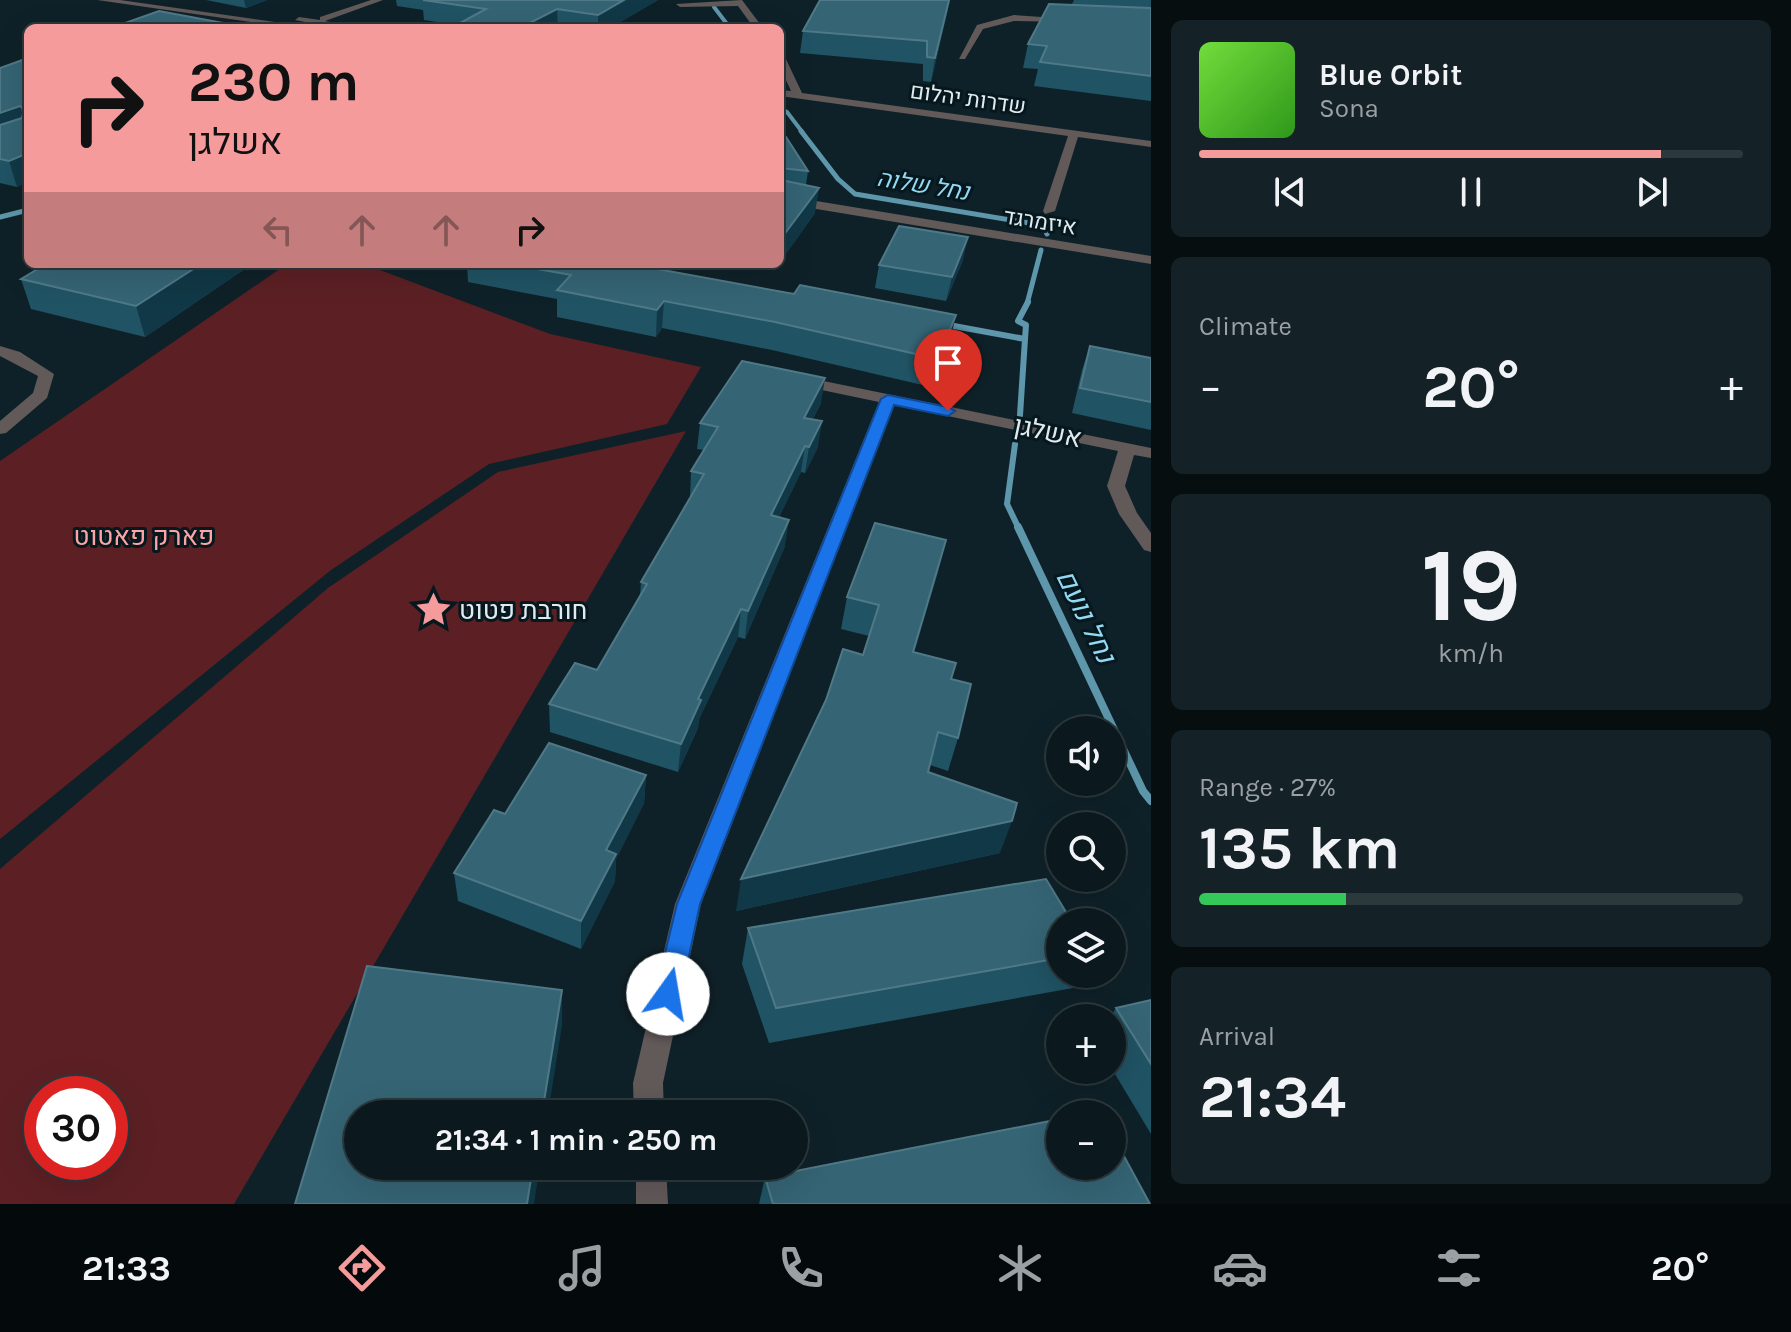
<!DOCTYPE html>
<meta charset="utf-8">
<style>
:root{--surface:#0b191e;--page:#142227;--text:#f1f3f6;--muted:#9aa0a4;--line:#2b383c;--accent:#f59b9c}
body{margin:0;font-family:Karla,Heebo,sans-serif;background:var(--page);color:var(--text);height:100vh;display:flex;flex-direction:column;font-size:30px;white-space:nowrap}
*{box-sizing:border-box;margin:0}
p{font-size:26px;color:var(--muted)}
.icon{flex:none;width:44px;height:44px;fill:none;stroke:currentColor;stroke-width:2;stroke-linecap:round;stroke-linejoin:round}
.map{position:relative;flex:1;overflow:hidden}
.side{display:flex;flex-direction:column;gap:20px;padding:20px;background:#060e10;width:640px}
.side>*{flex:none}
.banner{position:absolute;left:24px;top:24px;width:760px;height:244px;border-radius:12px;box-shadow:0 8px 32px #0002,0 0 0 2px var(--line);background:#f59b9c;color:#111;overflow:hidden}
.buttons{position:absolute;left:1046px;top:716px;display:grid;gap:16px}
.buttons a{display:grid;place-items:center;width:80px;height:80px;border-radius:50%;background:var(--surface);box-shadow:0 8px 32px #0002,0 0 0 2px var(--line);font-size:40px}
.speed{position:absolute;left:24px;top:1076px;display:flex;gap:16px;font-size:40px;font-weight:700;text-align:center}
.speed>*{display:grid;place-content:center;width:104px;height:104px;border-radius:50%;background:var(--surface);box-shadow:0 8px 32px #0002,0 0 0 2px var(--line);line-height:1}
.speed .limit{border:12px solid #d22;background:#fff;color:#111}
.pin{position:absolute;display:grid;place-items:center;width:68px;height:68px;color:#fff;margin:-82px -34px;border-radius:50% 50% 50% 0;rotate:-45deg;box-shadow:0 0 8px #0007}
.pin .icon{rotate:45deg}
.me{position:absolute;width:88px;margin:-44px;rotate:13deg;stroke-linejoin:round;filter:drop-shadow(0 0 6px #0008)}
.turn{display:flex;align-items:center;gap:28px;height:168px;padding:0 32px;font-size:36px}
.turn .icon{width:104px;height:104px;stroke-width:2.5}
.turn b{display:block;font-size:56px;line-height:68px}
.lanes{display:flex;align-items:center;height:76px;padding:0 32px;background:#0003;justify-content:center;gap:40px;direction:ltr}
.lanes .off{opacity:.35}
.big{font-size:60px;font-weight:700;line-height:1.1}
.side .widget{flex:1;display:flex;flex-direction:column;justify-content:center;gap:12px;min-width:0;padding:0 28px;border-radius:12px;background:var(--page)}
.side .dial{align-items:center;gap:0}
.dial b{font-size:104px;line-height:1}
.song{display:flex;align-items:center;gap:24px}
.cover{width:96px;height:96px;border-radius:12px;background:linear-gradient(135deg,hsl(100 70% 55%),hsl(110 70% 35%))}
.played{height:8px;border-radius:4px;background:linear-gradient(90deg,var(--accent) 85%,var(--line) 85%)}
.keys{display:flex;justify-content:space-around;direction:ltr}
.heat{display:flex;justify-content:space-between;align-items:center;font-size:44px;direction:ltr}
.charge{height:12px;border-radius:6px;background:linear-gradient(90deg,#34c759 27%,var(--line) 0)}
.trip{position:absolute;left:344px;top:1100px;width:464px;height:80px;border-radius:40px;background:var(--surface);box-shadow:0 8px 32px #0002,0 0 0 2px var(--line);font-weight:700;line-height:80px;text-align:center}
.tabs{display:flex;height:128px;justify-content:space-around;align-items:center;background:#040a0c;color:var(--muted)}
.tabs .icon{width:56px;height:56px}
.tabs .active{color:var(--accent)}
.tabs b{font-size:36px;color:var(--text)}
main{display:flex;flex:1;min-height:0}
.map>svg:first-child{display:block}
.green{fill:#5c2024;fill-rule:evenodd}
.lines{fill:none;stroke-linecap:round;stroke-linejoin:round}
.stream-far3{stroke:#5e97ab;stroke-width:4}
.stream-far2{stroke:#5e97ab;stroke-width:5}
.stream-far1{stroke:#5e97ab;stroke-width:6}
.stream{stroke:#5e97ab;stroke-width:8}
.minor{fill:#625959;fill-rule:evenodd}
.wall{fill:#205364}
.shaded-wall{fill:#113846}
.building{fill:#356474;stroke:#507987;stroke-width:2}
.route{fill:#1a73e8;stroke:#114b97;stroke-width:2}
.labels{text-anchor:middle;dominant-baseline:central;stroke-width:6;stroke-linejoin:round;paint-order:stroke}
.far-street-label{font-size:22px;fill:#e0ebf0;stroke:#06181e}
.far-water-label{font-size:24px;font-style:italic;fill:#92d9f4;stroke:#06181e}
.street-label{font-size:26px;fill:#e0ebf0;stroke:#06181e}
.park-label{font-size:26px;fill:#fda3a4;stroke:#06181e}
.poi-label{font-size:26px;fill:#e0ebf0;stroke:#06181e;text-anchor:start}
.water-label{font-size:28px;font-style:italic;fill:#92d9f4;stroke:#06181e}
</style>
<main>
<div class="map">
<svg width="1151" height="1204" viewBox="0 0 1151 1204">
<rect width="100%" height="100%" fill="#0f2128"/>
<!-- green -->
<g class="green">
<polygon points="287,264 364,264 550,334 701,367 667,424 489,464 331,570 0,839 0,461"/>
<path d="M686,431L234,1204H0V869L328,588L498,472ZM42,1094H110V1162H42Z"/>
</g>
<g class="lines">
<!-- stream-far3 -->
<g class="stream-far3">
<polyline points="714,7 730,28"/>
<polyline points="780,108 787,112 803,133"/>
</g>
<!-- stream-far2 -->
<g class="stream-far2">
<polyline points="801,131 838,179 855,194 1029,223 1044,227 1047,234"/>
<polyline points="0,217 28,210"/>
<polyline points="1027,304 1041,250"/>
</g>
<!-- stream-far1 -->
<g class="stream-far1">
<polyline points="943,324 1025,339 1020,415"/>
<polyline points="1025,339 1026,325 1018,321 1028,302"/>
<polyline points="1015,444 1007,504 1019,529"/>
</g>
<!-- stream -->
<polyline class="stream" points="1018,527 1143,791 1151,801"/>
<!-- minor -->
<g class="minor">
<polygon points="97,0 120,0 317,28 293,28"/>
<polygon points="371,0 383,0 325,21 359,28 336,28 295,20 299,17 320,20 320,17"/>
<polygon points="742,0 763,28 754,28 738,6 680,7 676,4"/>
<polygon points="1014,15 1071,19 1067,22 1014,21 983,29 965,59 959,59 977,25"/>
<polygon points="780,54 785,57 802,93 1151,141 1151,147 1078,137 1055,211 1045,214 1043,211 1068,136 780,96 780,90 791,91 780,67"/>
<polygon points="780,195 1151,256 1151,264 780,203"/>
<polygon points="0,346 20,352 54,374 47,398 6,433 0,434 0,421 33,393 38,376 0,356"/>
<polygon points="799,376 1151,448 1151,458 1134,455 1125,486 1137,513 1151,533 1151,552 1144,550 1119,514 1107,486 1118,451 894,405 701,904 663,1083 664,1114 634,1114 633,1083 675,904 879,402 793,384 791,381"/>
<polygon points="636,1166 666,1166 668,1204 636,1204"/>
</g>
</g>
<!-- wall -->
<g class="wall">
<polygon points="206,0 267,0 246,8"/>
<polygon points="396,0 658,0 610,28 451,28 457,25 424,20 423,10 397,6"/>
<polygon points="820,0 950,0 931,82 923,81 923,64 800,53 803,31"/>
<polygon points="1074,0 1151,0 1151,101 1034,86 1038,69 1023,68 1028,44 1072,4"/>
<polygon points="28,58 28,182 17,187 0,183 0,68"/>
<polygon points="780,136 808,171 806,185 815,213 780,262"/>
<polygon points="963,260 946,301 875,288 879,265"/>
<polygon points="252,264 145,337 31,309 21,279"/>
<polygon points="467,264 630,264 950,342 931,387 772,350 662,328 656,337 557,317 557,299 468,282"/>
<polygon points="740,264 779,264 775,270"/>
<polygon points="1090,346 1151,358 1151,430 1072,413 1082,370"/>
<polygon points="821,403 813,419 818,447 805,473 801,472 779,517 785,546 745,639 738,637 699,719 698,728 678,772 550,732 549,704 597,670 640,596 641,582 690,498 691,471 704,450 697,449 700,423"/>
<polygon points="938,572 914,652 951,679 958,738 948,771 930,765 928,772 1000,853 736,911 863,655 869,636 841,629 847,597"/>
<polygon points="646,775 644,803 616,859 615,881 581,949 458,901 454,873 505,814"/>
<polygon points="1060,922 1060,974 1080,974 1073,988 769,1043 742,964 748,928"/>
<polygon points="1151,1000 1151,1134 1112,1069 1112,1018 1110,1018 1116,1008"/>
<polygon points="765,1177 1150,1204 759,1204"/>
</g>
<!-- shaded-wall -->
<g class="shaded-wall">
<polygon points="244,0 267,0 246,8"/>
<polygon points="624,0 658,0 610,28 598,28 598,15"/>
<polygon points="949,0 950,0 931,82 935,58"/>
<polygon points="557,9 558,28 520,28"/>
<polygon points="20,106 27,130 0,140 0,113"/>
<polygon points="28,153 28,182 17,187 9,161"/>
<polygon points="819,188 815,213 780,262 780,240"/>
<polygon points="968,237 963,260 946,301 952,277"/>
<polygon points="201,264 252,264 145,337 136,306"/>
<polygon points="664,301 662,328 656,337 657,310"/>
<polygon points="956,315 950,342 931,387 938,359"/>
<polygon points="825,378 821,403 801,443 804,418"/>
<polygon points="822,421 818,447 805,473 809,447"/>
<polygon points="805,446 801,472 767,542 771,515"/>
<polygon points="789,520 785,546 745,639 748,611"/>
<polygon points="946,540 938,572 905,684 913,652"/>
<polygon points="741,609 738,637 699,719 698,728 678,772 681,744 698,699"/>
<polygon points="646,775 644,803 616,859 615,881 581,949 581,921 606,850"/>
<polygon points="1012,821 1000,853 736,911 741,879"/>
<polygon points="562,990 562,1025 548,1114 542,1114"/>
<polygon points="533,1166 540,1166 534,1204 527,1204"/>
</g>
<!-- building -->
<g class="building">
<polygon points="423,0 624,0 598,15 557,9 520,28 451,28 486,9"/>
<polygon points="820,0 949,0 935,58 927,57 927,41 803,31"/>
<polygon points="1049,4 1151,8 1151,76 1040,62 1047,46 1028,44"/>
<polygon points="159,11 250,28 111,28"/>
<polygon points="28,58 28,153 9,161 0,159 0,125 22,118 24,109 20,106 0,113 0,68"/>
<polygon points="780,136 786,137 808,171 781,168 781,180 819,188 780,240"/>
<polygon points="899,226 968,237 952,277 879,265"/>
<polygon points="46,264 201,264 136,306 21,279"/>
<polygon points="510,264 630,264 794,294 800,285 956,315 938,359 775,322 664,301 657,310 557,290 571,275"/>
<polygon points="1090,346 1151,358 1151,402 1080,388"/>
<polygon points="742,361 825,378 804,418 822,421 809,447 805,446 771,515 789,520 748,611 741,609 698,699 701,700 681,744 549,704 575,663 597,670 647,584 641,582 704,474 691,471 718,427 700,423"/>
<polygon points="875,523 946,540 913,652 956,663 951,679 971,684 958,738 938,732 928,772 1017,803 1012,821 741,879 826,700 843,649 863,655 879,605 847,597"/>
<polygon points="549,743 646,775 606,850 616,854 581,921 454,873 494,810 505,814"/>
<polygon points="1046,879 1072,922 1060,922 1060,958 776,1008 748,928"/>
<polygon points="367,966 562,990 542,1114 358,1114 358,1166 533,1166 527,1204 295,1204"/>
<polygon points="1151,1000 1151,1064 1116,1008"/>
<polygon points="1060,1119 1060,1166 1112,1166 1112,1134 1150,1204 773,1204 765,1177"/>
</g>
<!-- route -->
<polygon class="route" points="888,395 948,407 955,411 948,416 894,405 700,904 681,994 677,1002 668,1005 659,1002 655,994 677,904 881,399"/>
<!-- icons -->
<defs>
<symbol id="sight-bare" viewBox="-9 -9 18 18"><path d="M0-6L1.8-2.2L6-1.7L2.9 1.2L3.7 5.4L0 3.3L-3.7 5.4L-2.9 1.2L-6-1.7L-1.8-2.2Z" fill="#f59b9c" stroke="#06181e" stroke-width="2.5" paint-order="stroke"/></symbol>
</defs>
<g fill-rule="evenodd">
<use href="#sight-bare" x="408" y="584" width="51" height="51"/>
</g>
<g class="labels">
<!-- far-street labels -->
<g class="far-street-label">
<text transform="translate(968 99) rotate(8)">שדרות יהלום</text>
<text transform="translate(1040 222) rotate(9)">איזמרגד</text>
</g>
<!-- far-water labels -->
<g class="far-water-label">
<text transform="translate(923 185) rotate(9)">נחל שלוה</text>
</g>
<!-- street labels -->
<g class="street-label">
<text transform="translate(1048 432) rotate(12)">אשלגן</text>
</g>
<!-- park labels -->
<g class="park-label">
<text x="144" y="536">פארק פאטוט</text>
</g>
<!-- poi labels -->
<g class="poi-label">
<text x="459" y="610">חורבת פטוט</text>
</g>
<!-- water labels -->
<g class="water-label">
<text transform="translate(1086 616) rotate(64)">נחל נועם</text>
</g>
</g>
</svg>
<div class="buttons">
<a><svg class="icon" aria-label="sound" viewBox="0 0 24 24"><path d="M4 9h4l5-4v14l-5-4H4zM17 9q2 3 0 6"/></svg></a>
<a><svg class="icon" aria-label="search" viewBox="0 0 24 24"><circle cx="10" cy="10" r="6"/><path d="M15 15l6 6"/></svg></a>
<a><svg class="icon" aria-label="layers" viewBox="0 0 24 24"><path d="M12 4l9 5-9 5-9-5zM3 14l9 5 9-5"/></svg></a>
<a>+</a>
<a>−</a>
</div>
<div class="speed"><div class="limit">30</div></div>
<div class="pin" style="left:948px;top:411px;background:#d93025"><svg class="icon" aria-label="arrive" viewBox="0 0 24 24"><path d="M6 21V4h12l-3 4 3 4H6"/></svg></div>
<svg class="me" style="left:668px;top:994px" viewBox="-20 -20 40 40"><circle r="19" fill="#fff"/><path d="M0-13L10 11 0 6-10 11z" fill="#1a73e8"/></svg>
<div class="trip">21:34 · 1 min · 250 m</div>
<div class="banner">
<div class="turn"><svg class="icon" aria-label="right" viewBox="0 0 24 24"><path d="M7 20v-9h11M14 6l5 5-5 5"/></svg><div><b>230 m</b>אשלגן</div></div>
<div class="lanes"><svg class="icon off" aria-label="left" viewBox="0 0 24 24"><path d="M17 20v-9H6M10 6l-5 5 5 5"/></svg><svg class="icon off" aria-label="ahead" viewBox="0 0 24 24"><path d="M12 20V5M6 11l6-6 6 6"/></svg><svg class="icon off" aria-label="ahead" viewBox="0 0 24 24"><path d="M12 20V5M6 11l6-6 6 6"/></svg><svg class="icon" aria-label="right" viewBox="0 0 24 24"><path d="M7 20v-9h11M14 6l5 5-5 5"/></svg></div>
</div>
</div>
<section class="side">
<div class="widget">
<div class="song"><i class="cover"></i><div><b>Blue Orbit</b><p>Sona</p></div></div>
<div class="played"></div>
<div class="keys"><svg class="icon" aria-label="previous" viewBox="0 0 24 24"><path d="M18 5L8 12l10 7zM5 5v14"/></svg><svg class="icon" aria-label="pause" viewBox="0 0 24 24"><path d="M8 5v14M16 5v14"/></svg><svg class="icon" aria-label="next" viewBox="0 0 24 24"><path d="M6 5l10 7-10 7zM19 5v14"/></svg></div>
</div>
<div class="widget"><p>Climate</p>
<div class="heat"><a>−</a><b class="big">20°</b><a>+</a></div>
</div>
<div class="widget dial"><b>19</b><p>km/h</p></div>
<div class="widget"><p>Range · 27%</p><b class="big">135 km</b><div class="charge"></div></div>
<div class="widget"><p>Arrival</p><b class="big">21:34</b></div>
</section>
</main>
<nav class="tabs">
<b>21:33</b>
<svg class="icon active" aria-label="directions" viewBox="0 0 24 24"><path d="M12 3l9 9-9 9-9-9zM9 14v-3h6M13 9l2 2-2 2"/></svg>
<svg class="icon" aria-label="music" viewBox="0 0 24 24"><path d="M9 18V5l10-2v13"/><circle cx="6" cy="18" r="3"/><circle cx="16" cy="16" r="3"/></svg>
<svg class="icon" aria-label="phone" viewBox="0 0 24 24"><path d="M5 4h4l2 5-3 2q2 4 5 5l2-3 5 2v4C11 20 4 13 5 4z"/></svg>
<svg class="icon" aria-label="climate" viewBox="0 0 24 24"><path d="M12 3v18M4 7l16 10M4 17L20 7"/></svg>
<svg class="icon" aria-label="car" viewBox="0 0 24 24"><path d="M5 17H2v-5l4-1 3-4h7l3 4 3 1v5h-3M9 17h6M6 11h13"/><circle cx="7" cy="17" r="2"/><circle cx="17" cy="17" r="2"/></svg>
<svg class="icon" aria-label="filters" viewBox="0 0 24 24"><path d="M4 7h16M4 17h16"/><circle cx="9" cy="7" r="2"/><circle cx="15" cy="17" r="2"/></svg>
<b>20°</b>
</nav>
